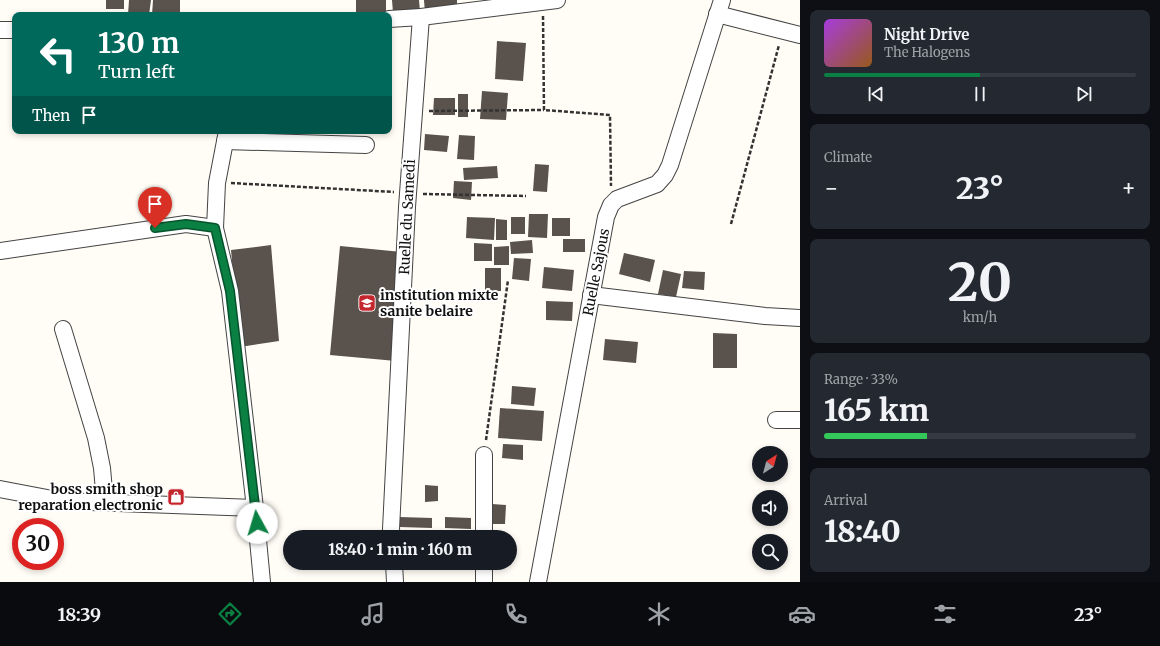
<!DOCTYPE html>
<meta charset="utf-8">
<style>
:root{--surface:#171b24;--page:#242831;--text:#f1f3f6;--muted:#9ea1a6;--line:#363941;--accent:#0b8043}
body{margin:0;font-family:Merriweather,serif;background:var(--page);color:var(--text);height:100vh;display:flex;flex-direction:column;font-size:15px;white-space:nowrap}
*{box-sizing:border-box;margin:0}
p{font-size:13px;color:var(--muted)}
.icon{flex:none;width:22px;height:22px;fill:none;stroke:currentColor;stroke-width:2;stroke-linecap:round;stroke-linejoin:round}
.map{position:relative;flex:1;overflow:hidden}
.details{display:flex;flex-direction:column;gap:10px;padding:10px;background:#0d0f14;width:360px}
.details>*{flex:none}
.hud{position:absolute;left:12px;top:12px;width:380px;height:122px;border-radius:8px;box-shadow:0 2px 6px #0003;background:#00695c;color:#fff;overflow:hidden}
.needle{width:26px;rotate:36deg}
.buttons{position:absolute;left:752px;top:446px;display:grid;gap:8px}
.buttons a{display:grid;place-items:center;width:36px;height:36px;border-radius:50%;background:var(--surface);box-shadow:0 2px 6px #0003;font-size:20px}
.speed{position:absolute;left:12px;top:518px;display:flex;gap:8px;font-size:20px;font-weight:700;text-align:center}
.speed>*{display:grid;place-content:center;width:52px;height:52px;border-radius:50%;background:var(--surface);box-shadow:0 2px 6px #0003;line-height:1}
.speed .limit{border:6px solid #d22;background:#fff;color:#111}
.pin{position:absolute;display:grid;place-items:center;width:34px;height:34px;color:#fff;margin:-41px -17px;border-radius:50% 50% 50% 0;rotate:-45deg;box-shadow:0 0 4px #0007}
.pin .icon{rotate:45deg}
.me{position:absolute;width:44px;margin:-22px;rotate:354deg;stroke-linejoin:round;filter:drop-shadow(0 0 3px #0008)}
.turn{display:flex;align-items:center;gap:14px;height:84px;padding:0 20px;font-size:18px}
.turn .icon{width:52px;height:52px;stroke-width:2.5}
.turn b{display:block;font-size:28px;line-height:34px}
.then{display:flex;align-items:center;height:38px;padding:0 20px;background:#0003;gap:8px;font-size:15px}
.big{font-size:30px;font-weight:800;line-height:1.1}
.details .card{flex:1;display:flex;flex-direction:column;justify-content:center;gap:6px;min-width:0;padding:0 14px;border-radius:8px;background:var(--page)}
.details .dial{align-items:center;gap:0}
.dial b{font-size:52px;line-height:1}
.song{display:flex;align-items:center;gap:12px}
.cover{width:48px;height:48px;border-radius:6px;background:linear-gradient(135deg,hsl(280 70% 55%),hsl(30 70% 35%))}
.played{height:4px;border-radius:2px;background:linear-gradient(90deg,var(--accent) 50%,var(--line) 50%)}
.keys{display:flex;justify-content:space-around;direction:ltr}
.heat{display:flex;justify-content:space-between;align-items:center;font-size:22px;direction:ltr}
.charge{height:6px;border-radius:3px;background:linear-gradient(90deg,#34c759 33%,var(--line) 0)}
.trip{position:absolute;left:283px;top:530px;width:234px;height:40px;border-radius:20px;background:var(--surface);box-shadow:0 2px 6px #0003;font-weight:800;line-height:40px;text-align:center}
.dock{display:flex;height:64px;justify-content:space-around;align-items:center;background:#090b0e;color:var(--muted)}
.dock .icon{width:28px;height:28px}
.dock .active{color:var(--accent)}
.dock b{font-size:18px;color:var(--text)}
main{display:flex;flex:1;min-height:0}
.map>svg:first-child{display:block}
.building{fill:#5a524d}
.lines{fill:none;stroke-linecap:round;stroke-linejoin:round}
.minor-casing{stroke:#444;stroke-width:18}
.path{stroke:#333;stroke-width:2.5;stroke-dasharray:4 2;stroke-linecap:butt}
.minor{stroke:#fff;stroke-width:16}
.route-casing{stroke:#07532c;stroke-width:10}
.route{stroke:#0b8043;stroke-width:7}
.labels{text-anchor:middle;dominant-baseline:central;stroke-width:4;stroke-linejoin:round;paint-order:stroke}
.street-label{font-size:14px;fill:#111;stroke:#fff}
.poi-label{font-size:14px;font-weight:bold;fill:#111;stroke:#fff;text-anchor:start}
</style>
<main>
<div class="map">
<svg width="800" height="582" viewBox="0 0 800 582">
<rect width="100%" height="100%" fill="#fffdf5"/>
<!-- building -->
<g class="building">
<rect x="106" y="0" width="18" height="9"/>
<polygon points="129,0 151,0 149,15 128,15"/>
<polygon points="153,0 180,0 180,15 152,15"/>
<polygon points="356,0 386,0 386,12 356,13"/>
<polygon points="392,0 419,0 420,12 393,13"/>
<polygon points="424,0 457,0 457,11 425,13"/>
<polygon points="497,41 526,43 523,81 495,79"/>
<polygon points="482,91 508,93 506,120 480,119"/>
<rect x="458" y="94" width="10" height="23"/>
<polygon points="434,98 455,98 455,115 433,115"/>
<polygon points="425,134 449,136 447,152 424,150"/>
<polygon points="459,135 475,136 474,160 457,159"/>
<polygon points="535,164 549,165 547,192 533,191"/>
<polygon points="497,166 498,178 464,180 463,168"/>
<polygon points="454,181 472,182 471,200 453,198"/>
<polygon points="529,214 548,214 547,238 528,237"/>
<polygon points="467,217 495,218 494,240 466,238"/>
<rect x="511" y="217" width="14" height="17"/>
<rect x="552" y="218" width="18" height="18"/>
<polygon points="496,219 507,220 507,240 496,240"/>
<rect x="563" y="239" width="22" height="13"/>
<polygon points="532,240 533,253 511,254 510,242"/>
<polygon points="474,243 492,244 492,261 474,261"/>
<polygon points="271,245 279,341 240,347 231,250"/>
<polygon points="340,246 402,252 396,361 330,355"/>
<polygon points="509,246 509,265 494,265 494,247"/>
<polygon points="624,253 655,260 650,282 619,274"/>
<polygon points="514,258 531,259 529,281 512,279"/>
<polygon points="544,267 574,270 572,291 542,288"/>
<rect x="485" y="268" width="16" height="23"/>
<polygon points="663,270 681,274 676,297 658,294"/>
<polygon points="684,271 705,272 704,290 682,288"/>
<polygon points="546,301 573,302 572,321 546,320"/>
<polygon points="713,333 737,334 737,368 713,368"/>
<polygon points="605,339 638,342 636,363 603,360"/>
<polygon points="512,386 536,388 534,406 511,404"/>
<polygon points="500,408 544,411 542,441 498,438"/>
<polygon points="503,444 523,445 523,460 502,458"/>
<polygon points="425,485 438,486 438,501 425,502"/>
<polygon points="492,504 506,505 505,524 491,524"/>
<polygon points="400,517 432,518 432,528 400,527"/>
<polygon points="445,517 471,518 471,529 445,528"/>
<polygon points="401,563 423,563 423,565 402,566"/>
</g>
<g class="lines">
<defs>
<g id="minor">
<polyline points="717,14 800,35"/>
<polyline points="389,19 421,17 557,0"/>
<polyline points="0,30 15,30"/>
<polyline points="227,131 217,183 215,228 230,291 255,508 262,582"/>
<polyline points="225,141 366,145"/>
<polyline points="0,251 186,224 215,228"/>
<polyline points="591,295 765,316 800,318"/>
<polyline points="63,329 96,438 102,468 105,502"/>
<polyline points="776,420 800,420"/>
<polyline points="0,489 63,501 255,508"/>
<polyline points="392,537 391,529 407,207 421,17"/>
<polyline points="484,537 484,455"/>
<polyline points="394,563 395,582"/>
<polyline points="484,582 484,563"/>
<polyline points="538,582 606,217 611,205 617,199 657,184 665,175 670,165 722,0"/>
</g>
</defs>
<!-- minor casing -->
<use href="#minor" class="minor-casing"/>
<!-- path -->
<g class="path">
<polyline points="543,16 544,110 610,115 611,186"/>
<polyline points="429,111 544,110"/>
<polyline points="231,183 394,192"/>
<polyline points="423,194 526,196"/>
<polyline points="731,224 779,45"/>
<polyline points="486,440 508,280"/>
</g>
<!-- minor -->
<use href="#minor" class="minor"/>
</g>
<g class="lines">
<defs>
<polyline id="route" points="155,228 186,224 215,228 230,291 257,523"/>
</defs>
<!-- route casing -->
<use href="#route" class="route-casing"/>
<!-- route -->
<use href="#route" class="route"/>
</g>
<!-- icons -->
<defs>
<symbol id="school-square" viewBox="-11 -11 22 22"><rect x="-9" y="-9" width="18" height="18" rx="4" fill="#c4262e" stroke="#fff"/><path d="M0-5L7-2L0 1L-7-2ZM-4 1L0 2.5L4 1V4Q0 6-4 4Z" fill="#fff"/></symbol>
<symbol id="shop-square" viewBox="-11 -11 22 22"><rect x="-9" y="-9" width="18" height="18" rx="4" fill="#c4262e" stroke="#fff"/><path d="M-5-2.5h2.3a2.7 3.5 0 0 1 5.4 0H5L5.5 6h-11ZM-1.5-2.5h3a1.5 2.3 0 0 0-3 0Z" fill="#fff"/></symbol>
</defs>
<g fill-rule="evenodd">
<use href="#school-square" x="357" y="293" width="20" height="20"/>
<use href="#shop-square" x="166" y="487" width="20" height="20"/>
</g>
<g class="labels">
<!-- street labels -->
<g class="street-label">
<text transform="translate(407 217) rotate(-87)">Ruelle du Samedi</text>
<text transform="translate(596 272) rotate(-79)">Ruelle Sajous</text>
</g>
<!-- poi labels -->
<g class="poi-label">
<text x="380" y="295">institution mixte<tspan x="380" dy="16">sanite belaire</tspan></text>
<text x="163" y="489" text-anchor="end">boss smith shop<tspan x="163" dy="16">reparation electronic</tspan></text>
</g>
</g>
</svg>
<div class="buttons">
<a><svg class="needle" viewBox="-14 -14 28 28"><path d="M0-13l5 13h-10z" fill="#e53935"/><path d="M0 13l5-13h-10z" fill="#9ea1a6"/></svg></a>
<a><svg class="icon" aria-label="sound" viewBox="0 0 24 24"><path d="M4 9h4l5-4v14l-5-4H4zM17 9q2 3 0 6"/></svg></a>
<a><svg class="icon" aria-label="search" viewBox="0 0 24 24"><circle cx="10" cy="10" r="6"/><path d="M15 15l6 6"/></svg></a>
</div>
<div class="speed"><div class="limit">30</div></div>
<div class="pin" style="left:155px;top:228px;background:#d93025"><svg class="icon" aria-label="arrive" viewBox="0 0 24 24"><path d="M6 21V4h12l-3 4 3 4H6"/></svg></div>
<svg class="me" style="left:257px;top:523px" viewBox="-20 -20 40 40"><circle r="19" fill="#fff"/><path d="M0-13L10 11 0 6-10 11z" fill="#0b8043"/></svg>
<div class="trip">18:40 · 1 min · 160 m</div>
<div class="hud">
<div class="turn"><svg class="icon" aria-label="left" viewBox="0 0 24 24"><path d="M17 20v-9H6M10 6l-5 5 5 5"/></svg><div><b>130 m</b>Turn left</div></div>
<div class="then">Then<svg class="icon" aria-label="arrive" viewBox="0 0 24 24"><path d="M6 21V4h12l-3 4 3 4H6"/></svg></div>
</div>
</div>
<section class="details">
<div class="card">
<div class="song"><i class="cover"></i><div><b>Night Drive</b><p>The Halogens</p></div></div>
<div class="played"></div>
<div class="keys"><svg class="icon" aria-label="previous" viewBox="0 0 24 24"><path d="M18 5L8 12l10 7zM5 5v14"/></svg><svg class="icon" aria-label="pause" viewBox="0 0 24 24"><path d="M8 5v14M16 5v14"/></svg><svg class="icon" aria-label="next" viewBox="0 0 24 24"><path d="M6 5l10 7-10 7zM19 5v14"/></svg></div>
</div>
<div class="card"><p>Climate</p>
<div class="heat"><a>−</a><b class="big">23°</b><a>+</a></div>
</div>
<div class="card dial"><b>20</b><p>km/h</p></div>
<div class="card"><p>Range · 33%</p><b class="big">165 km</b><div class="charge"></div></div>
<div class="card"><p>Arrival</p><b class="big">18:40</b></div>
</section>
</main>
<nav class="dock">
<b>18:39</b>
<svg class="icon active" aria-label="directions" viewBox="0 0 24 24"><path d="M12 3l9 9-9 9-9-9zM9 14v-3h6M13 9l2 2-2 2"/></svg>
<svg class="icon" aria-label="music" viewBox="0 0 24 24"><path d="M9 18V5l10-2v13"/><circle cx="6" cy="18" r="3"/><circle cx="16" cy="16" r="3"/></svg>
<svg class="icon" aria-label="phone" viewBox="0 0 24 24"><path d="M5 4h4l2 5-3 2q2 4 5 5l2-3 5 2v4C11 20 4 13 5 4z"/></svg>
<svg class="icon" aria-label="climate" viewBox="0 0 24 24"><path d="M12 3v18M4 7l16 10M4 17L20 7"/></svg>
<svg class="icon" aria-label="car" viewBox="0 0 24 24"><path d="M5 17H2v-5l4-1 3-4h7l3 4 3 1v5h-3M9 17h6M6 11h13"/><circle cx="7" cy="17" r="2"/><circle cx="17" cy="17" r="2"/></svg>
<svg class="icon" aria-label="filters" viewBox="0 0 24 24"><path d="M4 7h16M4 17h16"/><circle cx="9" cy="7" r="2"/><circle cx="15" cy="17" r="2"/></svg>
<b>23°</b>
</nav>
